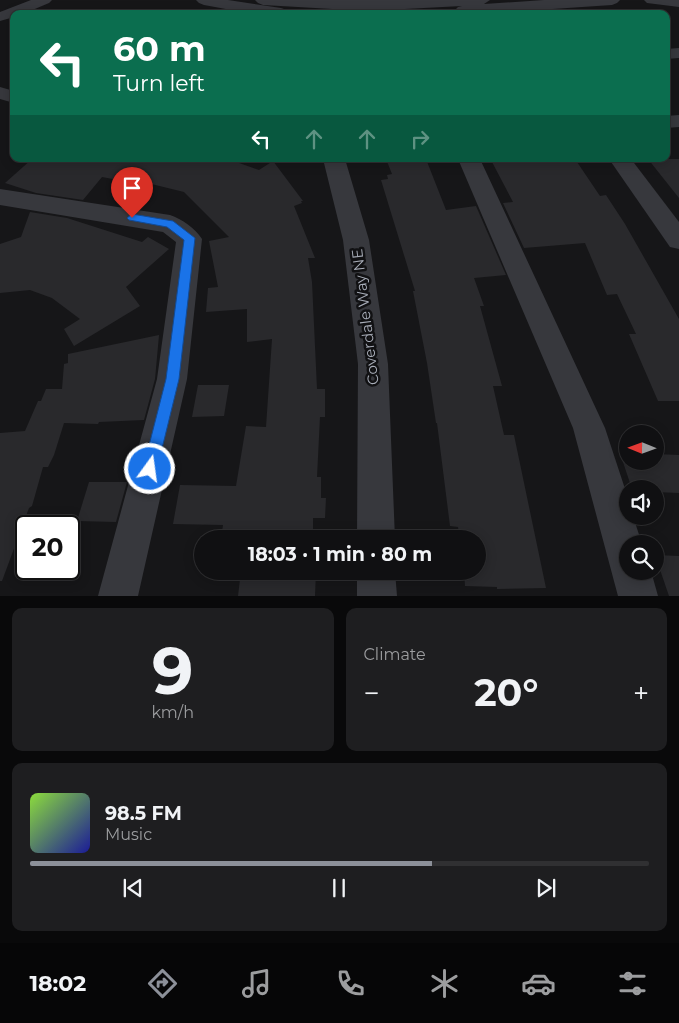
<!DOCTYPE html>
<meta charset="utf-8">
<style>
:root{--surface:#101012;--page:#1e1e20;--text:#f1f3f6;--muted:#9c9d9f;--line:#303032;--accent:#8c9099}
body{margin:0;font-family:Montserrat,sans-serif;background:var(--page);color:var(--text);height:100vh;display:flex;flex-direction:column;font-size:19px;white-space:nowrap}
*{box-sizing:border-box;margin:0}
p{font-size:16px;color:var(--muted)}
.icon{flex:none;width:28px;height:28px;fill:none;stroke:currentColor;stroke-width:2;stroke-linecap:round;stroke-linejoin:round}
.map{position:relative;height:596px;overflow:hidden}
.drawer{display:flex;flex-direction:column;gap:12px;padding:12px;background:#09090a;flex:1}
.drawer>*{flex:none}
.top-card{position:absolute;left:10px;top:10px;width:660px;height:152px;border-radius:10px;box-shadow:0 2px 12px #0003,0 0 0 1px var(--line);background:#0b6e4f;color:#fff;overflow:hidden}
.needle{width:32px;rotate:271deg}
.fabs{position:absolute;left:619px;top:425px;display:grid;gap:10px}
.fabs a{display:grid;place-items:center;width:45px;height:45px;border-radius:50%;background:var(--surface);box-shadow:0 2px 12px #0003,0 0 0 1px var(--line);font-size:25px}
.speed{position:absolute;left:15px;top:515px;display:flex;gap:10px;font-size:25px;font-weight:700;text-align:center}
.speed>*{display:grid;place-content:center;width:65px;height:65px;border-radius:50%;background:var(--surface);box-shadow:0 2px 12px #0003,0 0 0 1px var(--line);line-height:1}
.speed .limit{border:2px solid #111;border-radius:8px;background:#fff;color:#111}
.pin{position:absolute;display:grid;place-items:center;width:42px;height:42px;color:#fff;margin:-51px -21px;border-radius:50% 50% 50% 0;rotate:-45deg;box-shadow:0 0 5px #0007}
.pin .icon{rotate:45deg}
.me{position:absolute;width:55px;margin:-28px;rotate:14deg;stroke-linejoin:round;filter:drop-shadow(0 0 4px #0008)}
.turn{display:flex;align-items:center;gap:18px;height:105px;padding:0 20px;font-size:22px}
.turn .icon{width:65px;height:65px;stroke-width:2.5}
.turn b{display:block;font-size:35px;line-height:42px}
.lanes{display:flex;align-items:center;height:48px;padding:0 20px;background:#0003;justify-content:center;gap:25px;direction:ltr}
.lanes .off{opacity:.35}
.big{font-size:38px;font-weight:700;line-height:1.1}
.drawer .tile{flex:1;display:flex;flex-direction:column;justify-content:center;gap:8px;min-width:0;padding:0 18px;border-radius:10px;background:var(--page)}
.drawer .dial{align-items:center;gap:0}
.dial b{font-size:65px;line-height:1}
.song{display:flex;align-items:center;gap:15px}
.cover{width:60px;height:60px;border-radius:8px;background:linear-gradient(135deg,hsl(90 70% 55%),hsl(240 70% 35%))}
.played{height:5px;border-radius:2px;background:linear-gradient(90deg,var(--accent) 65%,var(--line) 65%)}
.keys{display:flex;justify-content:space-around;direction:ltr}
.heat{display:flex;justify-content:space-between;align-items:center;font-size:28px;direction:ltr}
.drawer .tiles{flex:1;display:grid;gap:12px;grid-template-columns:1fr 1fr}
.tile:last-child{grid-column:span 2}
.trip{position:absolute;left:194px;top:530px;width:292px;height:50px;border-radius:25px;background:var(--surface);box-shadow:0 2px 12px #0003,0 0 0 1px var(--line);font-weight:700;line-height:50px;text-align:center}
.menu{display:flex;height:80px;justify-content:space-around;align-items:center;background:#060607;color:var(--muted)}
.menu .icon{width:35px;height:35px}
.menu .current{color:var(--accent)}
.menu b{font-size:22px;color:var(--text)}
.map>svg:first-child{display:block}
.building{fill:#29292c}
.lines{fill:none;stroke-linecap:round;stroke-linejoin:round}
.minor{fill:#37383d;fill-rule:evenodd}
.route{fill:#1a73e8;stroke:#114b97}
.labels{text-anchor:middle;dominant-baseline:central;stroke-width:5;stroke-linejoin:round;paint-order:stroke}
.street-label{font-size:15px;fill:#a8adb8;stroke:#111113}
</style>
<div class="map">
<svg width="679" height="596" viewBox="0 0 679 596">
<rect width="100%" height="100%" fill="#161618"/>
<!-- building -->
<g class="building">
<polygon points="32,159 228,159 259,170 273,161 303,201 301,201 302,203 294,206 315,258 308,258 312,282 317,389 325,389 325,417 320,417 317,477 321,477 321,498 326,498 325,518 313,518 313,539 221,539 223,525 173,524 180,485 236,486 246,426 266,427 272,339 247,342 247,309 206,312 208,288 218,287 209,241 229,237 184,192 131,179 129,182 102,177 83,200 36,193 5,183"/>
<polygon points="386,159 426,159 446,210 476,206 506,275 474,278 484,306 480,306 502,386 493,386 504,435 514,435 546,588 497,589 497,587 465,586 464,571 478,571 478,539 460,539 458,527 450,526 437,423 436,423 427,363 413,291 415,291 381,180 388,179 387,175 392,174"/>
<polygon points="528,159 575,159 600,196 606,195 625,224 679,319 679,401 658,401 629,334 636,334 617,294 607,295 585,243 524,248 503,203 513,202 492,162"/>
<polygon points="648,159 679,159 679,198"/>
<polygon points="30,212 67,218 142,242 148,237 169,249 126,287 140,306 74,346 64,329 80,319 52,298 30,290 0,293 0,244 21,237"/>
<polygon points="159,335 155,379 144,420 99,422 98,424 64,423 54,455 48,467 43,467 32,506 29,508 2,581 0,581 0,433 25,431 38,401 41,401 46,389 62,389 64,364 68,363 68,354"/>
<polygon points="198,385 229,385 224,416 192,417"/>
<polygon points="620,453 628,453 628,461 655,461 655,454 679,455 679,493 655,492 655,489 632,489"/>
<polygon points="89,482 127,482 116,522 77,521"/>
<polygon points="655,555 679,556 679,596 669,596"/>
<polygon points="216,571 316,571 315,596 238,596 240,579 215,578"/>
</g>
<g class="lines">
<!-- minor -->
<g class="minor">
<polygon points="31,0 52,0 49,3 23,14 14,14 14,17 0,21 0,12"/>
<polygon points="196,0 228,0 281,8 287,10 289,13 253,14 204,5 199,3"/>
<polygon points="255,0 490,0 484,4 544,0 620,0 617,3 612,5 476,14 458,13 455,10 458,7 462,6 367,11 263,5 258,3"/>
<polygon points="644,0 679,0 679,7 647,3"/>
<polygon points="679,48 679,58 666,59 666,49"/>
<polygon points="0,87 14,91 14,103 0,99"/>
<polygon points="679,115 679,127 666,128 666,116"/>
<polygon points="323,159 345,159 369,240 388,364 395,539 357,539 358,364 343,240"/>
<polygon points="458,159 480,159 605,428 628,498 628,516 633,516 642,544 628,544 628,571 651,571 658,596 618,596 573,428"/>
<polygon points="609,159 631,159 679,222 679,249 670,247"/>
<path d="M0,189L170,215C182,219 195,228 202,239L187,379L138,596H98L157,379L176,242L163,232L0,205Z"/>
<polygon points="357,571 395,571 397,596 357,596"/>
</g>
</g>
<!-- route -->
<polygon class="route" points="132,214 173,221 195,238 179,379 157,469 155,474 150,476 145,474 143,469 166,379 184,240 167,227 129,220 127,218"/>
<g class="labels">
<!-- street labels -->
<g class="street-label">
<text transform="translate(365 317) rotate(-97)">Coverdale Way NE</text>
</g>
</g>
</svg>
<div class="fabs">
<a><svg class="needle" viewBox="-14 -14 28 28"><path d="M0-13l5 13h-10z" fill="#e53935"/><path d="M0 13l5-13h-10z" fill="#9c9d9f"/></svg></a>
<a><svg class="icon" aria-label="sound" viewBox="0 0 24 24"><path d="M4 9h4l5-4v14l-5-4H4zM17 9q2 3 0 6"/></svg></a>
<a><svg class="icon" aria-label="search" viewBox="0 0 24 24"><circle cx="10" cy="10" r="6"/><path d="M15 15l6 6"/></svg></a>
</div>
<div class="speed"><div class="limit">20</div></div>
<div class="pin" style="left:132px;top:218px;background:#d93025"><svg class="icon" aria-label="arrive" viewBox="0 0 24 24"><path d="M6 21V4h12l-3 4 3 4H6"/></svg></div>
<svg class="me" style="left:150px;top:469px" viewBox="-20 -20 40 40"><circle r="17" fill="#1a73e8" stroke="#fff" stroke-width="3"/><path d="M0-11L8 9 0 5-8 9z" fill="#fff"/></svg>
<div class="trip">18:03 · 1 min · 80 m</div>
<div class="top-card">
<div class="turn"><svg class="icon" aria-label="left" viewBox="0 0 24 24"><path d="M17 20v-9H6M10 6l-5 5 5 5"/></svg><div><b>60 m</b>Turn left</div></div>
<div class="lanes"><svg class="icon" aria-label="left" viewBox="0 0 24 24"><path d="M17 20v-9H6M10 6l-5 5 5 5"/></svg><svg class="icon off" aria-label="ahead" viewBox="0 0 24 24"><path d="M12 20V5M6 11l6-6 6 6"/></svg><svg class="icon off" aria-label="ahead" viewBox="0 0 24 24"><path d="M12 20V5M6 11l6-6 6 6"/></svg><svg class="icon off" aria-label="right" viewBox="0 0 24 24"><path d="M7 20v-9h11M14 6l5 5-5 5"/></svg></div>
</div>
</div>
<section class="drawer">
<div class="tiles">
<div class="tile dial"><b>9</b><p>km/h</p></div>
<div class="tile"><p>Climate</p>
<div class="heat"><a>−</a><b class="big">20°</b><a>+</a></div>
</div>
<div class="tile">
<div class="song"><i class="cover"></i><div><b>98.5 FM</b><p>Music</p></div></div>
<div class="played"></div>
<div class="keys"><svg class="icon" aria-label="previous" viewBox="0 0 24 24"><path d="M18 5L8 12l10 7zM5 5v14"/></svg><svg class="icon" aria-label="pause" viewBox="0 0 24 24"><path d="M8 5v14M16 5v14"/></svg><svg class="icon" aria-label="next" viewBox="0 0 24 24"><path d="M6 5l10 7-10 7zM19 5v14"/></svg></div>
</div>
</div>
</section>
<nav class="menu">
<b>18:02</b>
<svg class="icon current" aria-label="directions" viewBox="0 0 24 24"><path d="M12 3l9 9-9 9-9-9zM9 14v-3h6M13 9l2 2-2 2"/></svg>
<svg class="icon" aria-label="music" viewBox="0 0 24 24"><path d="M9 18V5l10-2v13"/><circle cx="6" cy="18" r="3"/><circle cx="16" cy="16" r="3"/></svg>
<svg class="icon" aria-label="phone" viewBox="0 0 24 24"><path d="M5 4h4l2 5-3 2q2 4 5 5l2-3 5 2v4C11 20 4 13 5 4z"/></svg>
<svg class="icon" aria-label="climate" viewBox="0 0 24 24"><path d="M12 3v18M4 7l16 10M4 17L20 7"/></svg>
<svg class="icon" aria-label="car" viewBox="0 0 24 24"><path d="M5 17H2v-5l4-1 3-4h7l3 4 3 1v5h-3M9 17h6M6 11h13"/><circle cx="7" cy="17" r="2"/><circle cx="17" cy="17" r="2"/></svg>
<svg class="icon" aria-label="filters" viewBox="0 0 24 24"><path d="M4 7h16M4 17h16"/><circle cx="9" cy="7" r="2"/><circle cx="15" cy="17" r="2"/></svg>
</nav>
